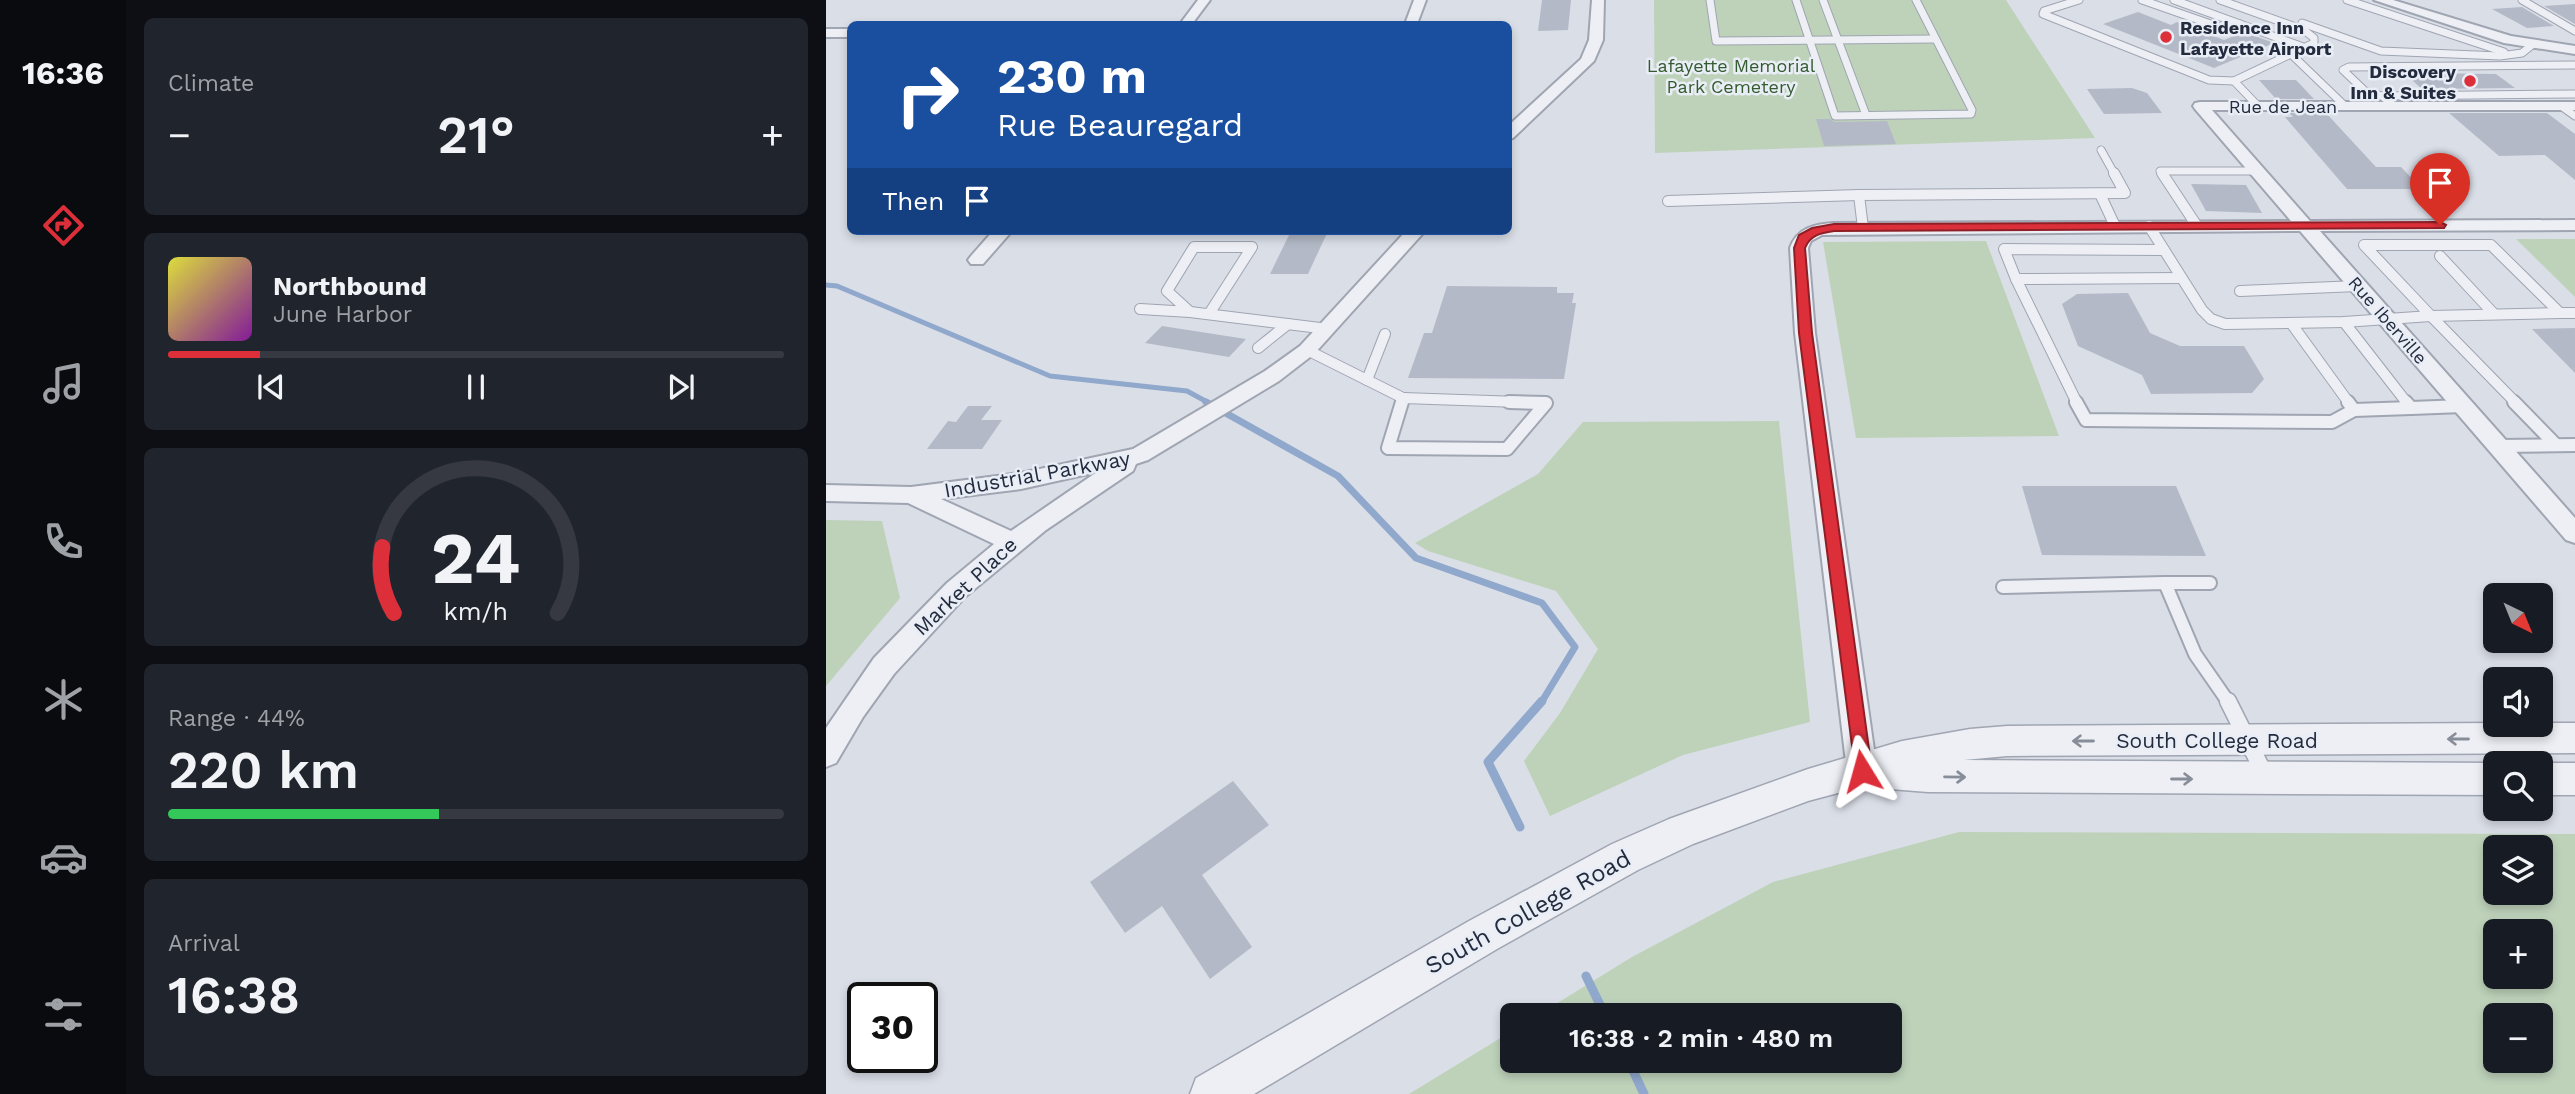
<!DOCTYPE html>
<meta charset="utf-8">
<style>
:root{--surface:#171b24;--page:#20242c;--text:#f1f3f6;--muted:#9ea1a6;--line:#363941;--accent:#dc2f3a}
body{margin:0;font-family:"Work Sans",sans-serif;background:var(--page);color:var(--text);height:100vh;display:flex;flex-direction:column;font-size:26px;white-space:nowrap}
*{box-sizing:border-box;margin:0}
p{font-size:23px;color:var(--muted)}
.icon{flex:none;width:38px;height:38px;fill:none;stroke:currentColor;stroke-width:2;stroke-linecap:round;stroke-linejoin:round}
.map{position:relative;flex:1;overflow:hidden}
.drawer{display:flex;flex-direction:column;gap:18px;padding:18px;background:#0d0f14;width:700px}
.drawer>*{flex:none}
.top-card{position:absolute;left:21px;top:21px;width:665px;height:214px;border-radius:10px;box-shadow:0 4px 10px #0003;background:#1a4fa0;color:#fff;overflow:hidden}
.needle{width:46px;rotate:137deg}
.controls{position:absolute;left:1657px;top:583px;display:grid;gap:14px}
.controls a{display:grid;place-items:center;width:70px;height:70px;border-radius:10px;background:var(--surface);box-shadow:0 4px 10px #0003;font-size:35px}
.speed{position:absolute;left:21px;top:982px;display:flex;gap:14px;font-size:35px;font-weight:700;text-align:center}
.speed>*{display:grid;place-content:center;width:91px;height:91px;border-radius:50%;background:var(--surface);box-shadow:0 4px 10px #0003;line-height:1}
.speed .limit{border:4px solid #111;border-radius:10px;background:#fff;color:#111}
.pin{position:absolute;display:grid;place-items:center;width:60px;height:60px;color:#fff;margin:-72px -30px;border-radius:50% 50% 50% 0;rotate:-45deg;box-shadow:0 0 7px #0007}
.pin .icon{rotate:45deg}
.me{position:absolute;width:77px;margin:-38px;rotate:352deg;stroke-linejoin:round;filter:drop-shadow(0 0 5px #0008)}
.turn{display:flex;align-items:center;gap:24px;height:147px;padding:0 35px;font-size:32px}
.turn .icon{width:91px;height:91px;stroke-width:2.5}
.turn b{display:block;font-size:49px;line-height:60px}
.then{display:flex;align-items:center;height:66px;padding:0 35px;background:#0003;gap:14px;font-size:26px}
.big{font-size:52px;font-weight:600;line-height:1.1}
.drawer .widget{flex:1;display:flex;flex-direction:column;justify-content:center;gap:10px;min-width:0;padding:0 24px;border-radius:10px;background:var(--page)}
.drawer .dial{align-items:center;gap:0}
.dial svg{height:182px;overflow:visible;fill:none;stroke:var(--line);stroke-width:7;stroke-linecap:round;text-anchor:middle}
.dial text{fill:var(--text);stroke:none}
.song{display:flex;align-items:center;gap:21px}
.cover{width:84px;height:84px;border-radius:10px;background:linear-gradient(135deg,hsl(60 70% 55%),hsl(290 70% 35%))}
.played{height:7px;border-radius:4px;background:linear-gradient(90deg,var(--accent) 15%,var(--line) 15%)}
.keys{display:flex;justify-content:space-around;direction:ltr}
.heat{display:flex;justify-content:space-between;align-items:center;font-size:38px;direction:ltr}
.charge{height:10px;border-radius:5px;background:linear-gradient(90deg,#34c759 44%,var(--line) 0)}
.trip{position:absolute;left:674px;top:1003px;width:402px;height:70px;border-radius:10px;background:var(--surface);box-shadow:0 4px 10px #0003;font-weight:600;line-height:70px;text-align:center}
main{display:flex;flex:1;min-height:0}
.menu{display:flex;flex-direction:column;width:126px;justify-content:space-around;align-items:center;background:#090b0e;color:var(--muted)}
.menu .icon{width:49px;height:49px}
.menu .on{color:var(--accent)}
.menu b{font-size:32px;color:var(--text)}
.map>svg:first-child{display:block}
.green{fill:#bed2ba;fill-rule:evenodd}
.lines{fill:none;stroke-linecap:round;stroke-linejoin:round}
.stream-far2{stroke:#90a8cc;stroke-width:5}
.stream-far1{stroke:#90a8cc;stroke-width:7}
.stream{stroke:#90a8cc;stroke-width:9}
.building{fill:#b4b9c7}
.service-far3-casing{stroke:#9fa5b1;stroke-width:9}
.service-far2-casing{stroke:#9fa5b1;stroke-width:12}
.service-far1-casing{stroke:#9fa5b1;stroke-width:16}
.service-casing{stroke:#9fa5b1;stroke-width:19}
.minor-casing{stroke:#9fa5b1;stroke-width:4}
.tertiary-casing{stroke:#9fa5b1;stroke-width:3}
.service-far3{stroke:#edeff5;stroke-width:7}
.service-far2{stroke:#edeff5;stroke-width:10}
.service-far1{stroke:#edeff5;stroke-width:12}
.service{stroke:#edeff5;stroke-width:16}
.minor{fill:#edeff5;fill-rule:evenodd}
.tertiary{fill:#edeff5;fill-rule:evenodd}
.oneway{stroke:#888d9a}
.route{fill:#dc2f3a;stroke:#8f1f26;stroke-width:2}
.poi-dot{fill:#dc2f3a;stroke:#e9edf5;stroke-width:2.5}
.labels{text-anchor:middle;dominant-baseline:central;stroke-width:5;stroke-linejoin:round;paint-order:stroke}
.far-poi-label{font-size:18px;font-weight:bold;fill:#232b3e;stroke:#e9edf5;text-anchor:start}
.far-park-label{font-size:18px;fill:#345b2f;stroke:#e9edf5}
.far-street-label{font-size:18px;fill:#232b3e;stroke:#e9edf5}
.street-label{font-size:21px;fill:#232b3e;stroke:#e9edf5}
.near-street-label{font-size:24px;fill:#232b3e;stroke:#e9edf5}
</style>
<main>
<nav class="menu">
<b>16:36</b>
<svg class="icon on" aria-label="directions" viewBox="0 0 24 24"><path d="M12 3l9 9-9 9-9-9zM9 14v-3h6M13 9l2 2-2 2"/></svg>
<svg class="icon" aria-label="music" viewBox="0 0 24 24"><path d="M9 18V5l10-2v13"/><circle cx="6" cy="18" r="3"/><circle cx="16" cy="16" r="3"/></svg>
<svg class="icon" aria-label="phone" viewBox="0 0 24 24"><path d="M5 4h4l2 5-3 2q2 4 5 5l2-3 5 2v4C11 20 4 13 5 4z"/></svg>
<svg class="icon" aria-label="climate" viewBox="0 0 24 24"><path d="M12 3v18M4 7l16 10M4 17L20 7"/></svg>
<svg class="icon" aria-label="car" viewBox="0 0 24 24"><path d="M5 17H2v-5l4-1 3-4h7l3 4 3 1v5h-3M9 17h6M6 11h13"/><circle cx="7" cy="17" r="2"/><circle cx="17" cy="17" r="2"/></svg>
<svg class="icon" aria-label="filters" viewBox="0 0 24 24"><path d="M4 7h16M4 17h16"/><circle cx="9" cy="7" r="2"/><circle cx="15" cy="17" r="2"/></svg>
</nav>
<section class="drawer">
<div class="widget"><p>Climate</p>
<div class="heat"><a>−</a><b class="big">21°</b><a>+</a></div>
</div>
<div class="widget">
<div class="song"><i class="cover"></i><div><b>Northbound</b><p>June Harbor</p></div></div>
<div class="played"></div>
<div class="keys"><svg class="icon" aria-label="previous" viewBox="0 0 24 24"><path d="M18 5L8 12l10 7zM5 5v14"/></svg><svg class="icon" aria-label="pause" viewBox="0 0 24 24"><path d="M8 5v14M16 5v14"/></svg><svg class="icon" aria-label="next" viewBox="0 0 24 24"><path d="M6 5l10 7-10 7zM19 5v14"/></svg></div>
</div>
<div class="widget dial"><svg viewBox="0 0 100 80">
<path d="M14 69A42 42 0 1 1 86 69"/>
<path d="M14 69A42 42 0 0 1 9 40" stroke="#dc2f3a"/>
<text x="50" y="56" font-size="32" font-weight="700">24</text>
<text x="50" y="72" font-size="11">km/h</text>
</svg></div>
<div class="widget"><p>Range · 44%</p><b class="big">220 km</b><div class="charge"></div></div>
<div class="widget"><p>Arrival</p><b class="big">16:38</b></div>
</section>
<div class="map">
<svg width="1749" height="1094" viewBox="0 0 1749 1094">
<rect width="100%" height="100%" fill="#dadee7"/>
<!-- green -->
<g class="green">
<polygon points="828,0 1180,0 1269,138 829,153"/>
<polygon points="1690,239 1749,239 1749,297"/>
<polygon points="1160,241 1233,436 1030,438 997,242"/>
<polygon points="953,421 984,722 857,755 724,816 698,761 734,713 772,649 730,591 602,551 589,543 712,474 757,422"/>
<polygon points="0,520 56,521 74,598 0,686"/>
<path d="M1133,832L1749,834V1094H583L686,1031V1060H1064V1015H712L806,957L947,882ZM1715,847V892H1670V847ZM1715,931V976H1670V931ZM1670,1015H1715V1060H1670Z"/>
</g>
<g class="lines">
<!-- stream-far2 -->
<polyline class="stream-far2" points="0,285 11,286 224,376 361,391 383,403"/>
<!-- stream-far1 -->
<polyline class="stream-far1" points="380,402 512,476 590,558 716,603 749,647 715,703"/>
<!-- stream -->
<g class="stream">
<polyline points="694,827 662,762 716,701"/>
<polyline points="760,976 779,1015"/>
<polyline points="802,1060 818,1094"/>
</g>
</g>
<!-- building -->
<g class="building">
<polygon points="716,0 745,0 742,30 712,31"/>
<polygon points="1749,4 1749,24 1718,6"/>
<polygon points="1696,7 1728,26 1701,28 1666,9"/>
<polygon points="1312,12 1345,25 1351,22 1398,40 1418,32 1448,43 1388,68 1277,24"/>
<polygon points="1578,73 1670,74 1689,88 1596,89"/>
<polygon points="1433,80 1470,80 1488,99 1450,99"/>
<polygon points="1306,88 1321,93 1336,113 1278,114 1261,89"/>
<polygon points="1463,113 1500,113 1550,167 1575,167 1596,189 1521,189 1459,117 1467,117"/>
<polygon points="1623,113 1721,113 1749,134 1749,180 1719,155 1673,156"/>
<polygon points="990,119 1004,119 1009,122 1061,121 1070,144 998,146"/>
<polygon points="1365,184 1420,185 1436,213 1380,211"/>
<polygon points="465,231 502,231 482,274 444,274"/>
<polygon points="621,286 731,287 731,293 748,293 746,303 750,303 738,379 582,378 598,333 606,333"/>
<polygon points="1302,293 1324,333 1354,346 1418,346 1438,379 1426,393 1325,394 1316,375 1252,346 1236,304 1251,294"/>
<polygon points="336,326 420,339 403,357 319,343"/>
<polygon points="1749,328 1749,373 1706,329"/>
<polygon points="142,406 166,406 155,420 176,420 156,449 101,449 122,421 130,422"/>
<polygon points="1196,486 1350,486 1380,556 1216,555"/>
<polygon points="407,781 443,825 376,875 426,947 384,979 336,906 299,933 264,882"/>
</g>
<g class="lines">
<defs>
<g id="service-far3">
<polyline points="884,0 890,41 1108,39"/>
<polyline points="970,0 1009,116 1145,114 1146,110 1090,0"/>
<polyline points="997,0 1040,115"/>
<polyline points="1253,0 1218,11 1217,14 1383,80 1408,81 1488,43 1488,38 1478,30 1394,0"/>
<polyline points="1316,0 1396,28 1414,24"/>
<polyline points="1348,0 1480,48"/>
<polyline points="1521,0 1678,52"/>
<polyline points="1696,0 1749,31"/>
<polyline points="1476,23 1555,51 1674,56 1696,53 1706,45"/>
<polyline points="1465,54 1519,106"/>
<polyline points="1408,81 1432,106"/>
<polyline points="1556,96 1749,94"/>
<polyline points="1568,106 1556,96 1539,91 1517,70 1523,67 1749,65"/>
<polyline points="1735,106 1749,116"/>
<polyline points="1275,150 1289,175"/>
<polyline points="1337,175 1334,171 1431,171"/>
</g>
<g id="service-far2">
<polyline points="1336,173 1371,226"/>
<polyline points="1274,194 1289,226"/>
<polyline points="842,201 1033,195"/>
<polyline points="1323,226 1376,310 1385,319 1399,324 1518,322 1605,316 1538,245 1665,245 1734,313 1749,313"/>
<polyline points="1037,228 1033,195 1299,193 1288,173"/>
<polyline points="1338,250 1178,249 1190,279 1355,278"/>
<polyline points="1614,256 1668,314"/>
<polyline points="1190,279 1251,403"/>
<polyline points="1414,291 1532,286"/>
<polyline points="314,309 364,312"/>
<polyline points="383,314 426,247 368,247 341,291 364,312 502,329"/>
<polyline points="1605,316 1690,403"/>
<polyline points="1605,316 1734,313"/>
<polyline points="1518,322 1581,403"/>
<polyline points="1465,323 1523,403"/>
<polyline points="432,348 462,324"/>
<polyline points="481,350 577,398"/>
<polyline points="541,380 559,334"/>
<polyline points="577,398 720,403"/>
<polyline points="575,403 577,398"/>
</g>
<g id="service-far1">
<polyline points="576,402 562,448 681,449 720,403 683,402"/>
<polyline points="1250,402 1260,420 1506,422 1528,410"/>
<polyline points="1522,402 1528,410 1585,408"/>
<polyline points="1580,402 1585,408 1637,406"/>
<polyline points="1688,402 1729,444"/>
<polyline points="1673,446 1749,445"/>
<polyline points="1339,583 1384,583"/>
<polyline points="1177,587 1339,583 1369,654 1403,703"/>
</g>
<polyline id="service" points="1402,701 1439,775"/>
<g id="minor">
<polygon points="372,0 384,0 366,24 354,24"/>
<polygon points="588,0 600,0 591,24 579,24"/>
<polygon points="766,0 778,0 777,40 768,61 687,138 682,139 682,126 755,59 763,40"/>
<polygon points="1548,0 1567,0 1685,36 1749,46 1749,54 1678,43"/>
<rect x="0" y="29" width="24" height="8"/>
<path d="M1374,102H1749V110H1386L1484,221L1749,220V230L1494,231L1749,518V543L1740,540L1474,231L996,235L985,241L982,248L989,333L1051,771L1046,780L1036,784L1026,780L1021,771L969,333L964,248C971,228 989,224 1008,223L1465,221L1369,109L1367,106L1369,103Z"/>
<polygon points="167,231 186,231 157,264 145,264 142,260 145,256"/>
<path d="M580,231H599L488,354L453,381L322,460L310,464L307,471L220,530L139,597L68,674L37,717L10,763L0,767V728L48,658L121,583L168,544L82,503L0,501V485L85,487L195,473L307,449L439,371L474,346ZM271,472L185,531L115,499L195,489Z"/>
</g>
<g id="tertiary">
<polygon points="1670,723 1749,723 1749,753 1181,756 1138,760 1670,763 1670,795 1102,792 1051,788 1042,785 982,801 867,844 812,870 671,949 428,1094 364,1094 370,1078 643,921 786,844 843,819 982,769 1076,741 1144,729 1181,726"/>
<rect x="1715" y="763" width="34" height="32"/>
</g>
</defs>
<!-- service-far3 casing -->
<use href="#service-far3" class="service-far3-casing"/>
<!-- service-far2 casing -->
<use href="#service-far2" class="service-far2-casing"/>
<!-- service-far1 casing -->
<use href="#service-far1" class="service-far1-casing"/>
<!-- service casing -->
<use href="#service" class="service-casing"/>
<!-- minor casing -->
<use href="#minor" class="minor-casing"/>
<!-- tertiary casing -->
<use href="#tertiary" class="tertiary-casing"/>
<!-- service-far3 -->
<use href="#service-far3" class="service-far3"/>
<!-- service-far2 -->
<use href="#service-far2" class="service-far2"/>
<!-- service-far1 -->
<use href="#service-far1" class="service-far1"/>
<!-- service -->
<use href="#service" class="service"/>
<!-- minor -->
<use href="#minor" class="minor"/>
<!-- tertiary -->
<use href="#tertiary" class="tertiary"/>
</g>
<!-- one-way arrows -->
<defs><path id="oneway-shaft" d="M-6 0H5M1.5-3L5.5 0L1.5 3" fill="none" stroke-width="1.6" stroke-linecap="round" stroke-linejoin="round" transform="scale(1.75)"/></defs>
<g class="oneway">
<use href="#oneway-shaft" transform="translate(1632 739) rotate(180)"/>
<use href="#oneway-shaft" transform="translate(1257 741) rotate(180)"/>
<use href="#oneway-shaft" transform="translate(1129 777) rotate(1)"/>
<use href="#oneway-shaft" transform="translate(1356 779)"/>
</g>
<!-- route -->
<path class="route" d="M1614,222L1620,225L1618,228L1008,231C995,233 984,235 979,248L986,333L1046,771L1043,777L1036,780L1030,777L973,333L968,248L973,235L986,228L1008,224Z"/>
<!-- markers -->
<g class="poi-dot">
<circle cx="1340" cy="37" r="7"/>
<circle cx="1644" cy="81" r="7"/>
</g>
<g class="labels">
<!-- far-poi labels -->
<g class="far-poi-label">
<text x="1354" y="27">Residence Inn<tspan x="1354" dy="21">Lafayette Airport</tspan></text>
<text x="1630" y="71" text-anchor="end">Discovery<tspan x="1630" dy="21">Inn &amp; Suites</tspan></text>
</g>
<!-- far-park labels -->
<g class="far-park-label">
<text x="905" y="65">Lafayette Memorial<tspan x="905" dy="21">Park Cemetery</tspan></text>
</g>
<!-- far-street labels -->
<g class="far-street-label">
<text x="1457" y="106">Rue de Jean</text>
<text transform="translate(1562 320) rotate(49)">Rue Iberville</text>
</g>
<!-- street labels -->
<g class="street-label">
<text transform="translate(211 474) rotate(-10)">Industrial Parkway</text>
<text transform="translate(139 586) rotate(-43)">Market Place</text>
<text x="1391" y="740">South College Road</text>
</g>
<!-- near-street labels -->
<g class="near-street-label">
<text transform="translate(702 912) rotate(-29)">South College Road</text>
</g>
</g>
</svg>
<div class="controls">
<a><svg class="needle" viewBox="-14 -14 28 28"><path d="M0-13l5 13h-10z" fill="#e53935"/><path d="M0 13l5-13h-10z" fill="#9ea1a6"/></svg></a>
<a><svg class="icon" aria-label="sound" viewBox="0 0 24 24"><path d="M4 9h4l5-4v14l-5-4H4zM17 9q2 3 0 6"/></svg></a>
<a><svg class="icon" aria-label="search" viewBox="0 0 24 24"><circle cx="10" cy="10" r="6"/><path d="M15 15l6 6"/></svg></a>
<a><svg class="icon" aria-label="layers" viewBox="0 0 24 24"><path d="M12 4l9 5-9 5-9-5zM3 14l9 5 9-5"/></svg></a>
<a>+</a>
<a>−</a>
</div>
<div class="speed"><div class="limit">30</div></div>
<div class="pin" style="left:1614px;top:225px;background:#d93025"><svg class="icon" aria-label="arrive" viewBox="0 0 24 24"><path d="M6 21V4h12l-3 4 3 4H6"/></svg></div>
<svg class="me" style="left:1036px;top:771px" viewBox="-20 -20 40 40"><path d="M0-17L14 15 0 8-14 15z" fill="#dc2f3a" stroke="#fff" stroke-width="4"/></svg>
<div class="trip">16:38 · 2 min · 480 m</div>
<div class="top-card">
<div class="turn"><svg class="icon" aria-label="right" viewBox="0 0 24 24"><path d="M7 20v-9h11M14 6l5 5-5 5"/></svg><div><b>230 m</b>Rue Beauregard</div></div>
<div class="then">Then<svg class="icon" aria-label="arrive" viewBox="0 0 24 24"><path d="M6 21V4h12l-3 4 3 4H6"/></svg></div>
</div>
</div>
</main>
